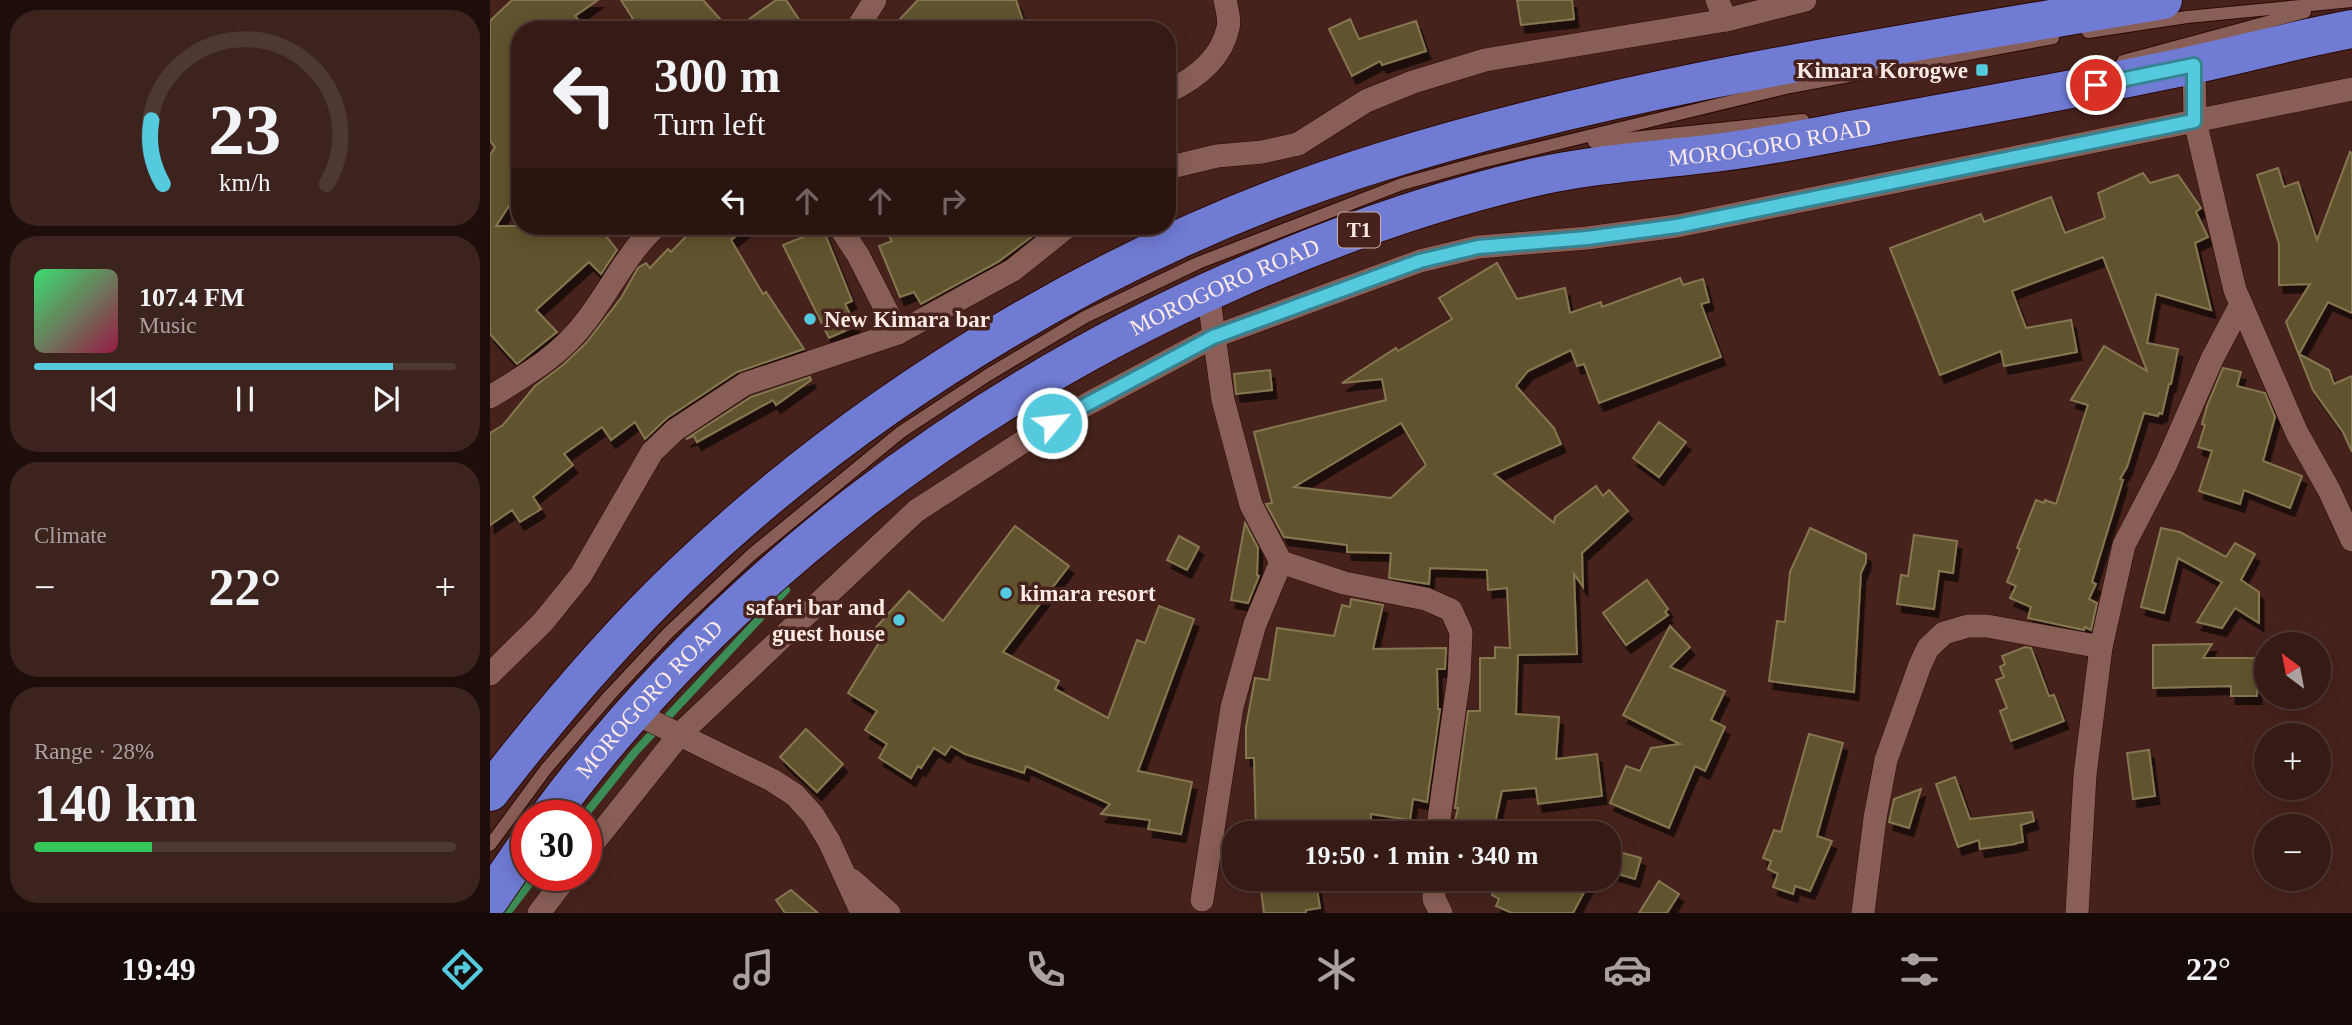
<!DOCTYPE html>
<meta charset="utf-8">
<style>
:root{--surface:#351a15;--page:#3d231e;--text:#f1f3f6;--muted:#aaa1a0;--line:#4f3834;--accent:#55cadf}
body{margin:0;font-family:"Times New Roman",serif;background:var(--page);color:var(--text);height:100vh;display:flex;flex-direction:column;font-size:26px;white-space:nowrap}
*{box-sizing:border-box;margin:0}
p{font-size:23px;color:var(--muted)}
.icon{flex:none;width:38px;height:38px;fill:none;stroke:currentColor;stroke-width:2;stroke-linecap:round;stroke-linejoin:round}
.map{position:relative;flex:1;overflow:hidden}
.panel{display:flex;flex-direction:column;gap:10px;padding:10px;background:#1d0e0c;width:490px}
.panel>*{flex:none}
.top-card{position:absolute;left:21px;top:21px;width:665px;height:214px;border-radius:28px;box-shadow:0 4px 18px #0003,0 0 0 2px var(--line);background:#351a15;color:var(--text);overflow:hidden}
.needle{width:46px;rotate:328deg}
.buttons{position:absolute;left:1764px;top:632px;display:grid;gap:14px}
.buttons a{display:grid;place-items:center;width:77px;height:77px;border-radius:50%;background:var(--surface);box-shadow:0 4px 18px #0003,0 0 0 2px var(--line);font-size:35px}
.speed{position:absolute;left:21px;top:800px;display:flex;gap:14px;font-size:35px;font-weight:700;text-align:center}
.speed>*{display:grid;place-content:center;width:91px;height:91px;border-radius:50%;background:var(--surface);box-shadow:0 4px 18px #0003,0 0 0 2px var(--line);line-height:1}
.speed .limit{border:10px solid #d22;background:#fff;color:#111}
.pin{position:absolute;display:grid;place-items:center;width:60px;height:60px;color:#fff;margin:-30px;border:4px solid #fff;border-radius:50%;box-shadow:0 2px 7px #0007}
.me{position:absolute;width:77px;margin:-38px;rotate:62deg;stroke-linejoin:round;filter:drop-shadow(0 0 5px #0008)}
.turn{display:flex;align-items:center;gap:24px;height:147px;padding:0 28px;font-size:32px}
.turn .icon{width:91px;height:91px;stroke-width:2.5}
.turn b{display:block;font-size:49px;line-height:60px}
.lanes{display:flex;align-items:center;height:66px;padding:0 28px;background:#0003;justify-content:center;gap:35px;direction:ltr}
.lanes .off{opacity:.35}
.big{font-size:52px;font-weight:600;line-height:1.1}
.panel .tile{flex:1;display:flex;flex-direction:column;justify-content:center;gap:10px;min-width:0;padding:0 24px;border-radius:28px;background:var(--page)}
.panel .dial{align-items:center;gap:0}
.dial svg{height:182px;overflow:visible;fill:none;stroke:var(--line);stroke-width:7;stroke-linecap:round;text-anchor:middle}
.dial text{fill:var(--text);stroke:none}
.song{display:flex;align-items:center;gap:21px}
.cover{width:84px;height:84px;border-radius:10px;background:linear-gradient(135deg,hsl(140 70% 55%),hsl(340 70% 35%))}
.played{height:7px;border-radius:4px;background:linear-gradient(90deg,var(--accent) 85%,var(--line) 85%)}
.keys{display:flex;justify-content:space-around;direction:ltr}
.heat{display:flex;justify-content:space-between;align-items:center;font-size:38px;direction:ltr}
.charge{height:10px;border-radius:5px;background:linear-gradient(90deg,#34c759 28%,var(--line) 0)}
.trip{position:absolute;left:732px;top:821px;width:399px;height:70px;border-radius:28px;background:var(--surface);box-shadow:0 4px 18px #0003,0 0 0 2px var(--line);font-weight:600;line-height:70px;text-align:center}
.menu{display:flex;height:112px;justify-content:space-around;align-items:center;background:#150a08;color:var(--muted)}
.menu .icon{width:49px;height:49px}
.menu .active{color:var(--accent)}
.menu b{font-size:32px;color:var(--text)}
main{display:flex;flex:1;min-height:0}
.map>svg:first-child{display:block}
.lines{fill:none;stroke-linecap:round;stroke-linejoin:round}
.stream{stroke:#3a8d54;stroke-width:8}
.building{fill:#60532d;stroke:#857750;stroke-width:2;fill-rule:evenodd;filter:url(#shadow)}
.service-casing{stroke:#2c0905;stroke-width:14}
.minor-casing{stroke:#2c0905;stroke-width:24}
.trunk-casing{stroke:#2c0905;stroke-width:40}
.service{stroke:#895e56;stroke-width:12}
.minor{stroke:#895e56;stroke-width:23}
.trunk{stroke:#707cd4;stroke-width:38}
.route-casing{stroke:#378391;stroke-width:18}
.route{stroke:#55cadf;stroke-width:12}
.poi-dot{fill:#55cadf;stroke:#47221c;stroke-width:2.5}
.labels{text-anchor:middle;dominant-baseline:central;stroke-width:7;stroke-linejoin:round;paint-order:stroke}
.shield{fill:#47221c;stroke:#c7aea9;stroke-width:2}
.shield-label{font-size:21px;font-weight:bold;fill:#feeae5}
.poi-label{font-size:23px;font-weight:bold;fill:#feeae5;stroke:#47221c;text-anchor:end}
.street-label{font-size:23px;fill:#feeae5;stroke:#47221c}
</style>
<main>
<section class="panel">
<div class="tile dial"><svg viewBox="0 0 100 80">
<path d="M14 69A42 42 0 1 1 86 69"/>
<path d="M14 69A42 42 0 0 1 9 41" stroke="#55cadf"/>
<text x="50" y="56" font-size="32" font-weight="700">23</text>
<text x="50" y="72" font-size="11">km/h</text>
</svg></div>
<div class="tile">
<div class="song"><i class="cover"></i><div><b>107.4 FM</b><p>Music</p></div></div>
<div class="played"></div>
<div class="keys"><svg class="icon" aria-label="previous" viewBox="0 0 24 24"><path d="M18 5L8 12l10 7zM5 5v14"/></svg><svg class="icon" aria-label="pause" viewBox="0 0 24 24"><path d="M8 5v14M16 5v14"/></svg><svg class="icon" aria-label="next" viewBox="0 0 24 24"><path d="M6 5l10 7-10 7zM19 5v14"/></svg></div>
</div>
<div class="tile"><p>Climate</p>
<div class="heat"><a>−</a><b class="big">22°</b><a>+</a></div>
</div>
<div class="tile"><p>Range · 28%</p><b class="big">140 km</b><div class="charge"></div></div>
</section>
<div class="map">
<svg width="1862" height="913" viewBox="0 0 1862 913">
<defs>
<filter id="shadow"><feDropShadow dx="4.5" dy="8" stdDeviation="0" flood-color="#0009"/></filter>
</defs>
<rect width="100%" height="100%" fill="#47221c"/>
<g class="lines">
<!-- stream -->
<g class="stream">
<polyline points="94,816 145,752 296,590"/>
<polyline points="17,913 46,875"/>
</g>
</g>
<!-- building -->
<g class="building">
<polygon points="22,0 108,0 85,16 97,30 30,30 30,189 6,226 108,226 127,250 111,274 99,262 46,310 67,332 27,364 0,334 0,155 5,147 0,141 0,21"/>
<polygon points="131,0 213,0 240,30 174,30 168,23 158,30 150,30"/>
<polygon points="286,0 296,0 316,30 244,30"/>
<polygon points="428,0 526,0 536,30 419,30 409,20"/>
<polygon points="1027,0 1082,0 1084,19 1031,25"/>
<polygon points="860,19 869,39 926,21 936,51 892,65 890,61 862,76 839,29"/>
<polygon points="1860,152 1862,153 1862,313 1838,302 1809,354 1839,370 1844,384 1862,376 1862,452 1853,432 1823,390 1796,322 1820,284 1789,285 1789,244 1767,175 1788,168 1794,187 1808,182 1827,240"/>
<polygon points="1653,173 1660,183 1688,175 1711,208 1706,212 1718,237 1705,243 1721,310 1666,294 1657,343 1688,349 1681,384 1679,384 1672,414 1669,413 1668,416 1654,413 1637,467 1630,479 1633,480 1602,582 1606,584 1599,599 1607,603 1601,630 1595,627 1594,630 1538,618 1541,607 1520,598 1526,586 1517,582 1530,549 1527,548 1546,500 1554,503 1555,500 1566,504 1598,405 1581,400 1614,346 1657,371 1613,257 1522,291 1536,328 1581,320 1587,352 1514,366 1511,351 1450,375 1400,248 1491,214 1494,222 1561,197 1575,233 1615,218 1608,193"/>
<polygon points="206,226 259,226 241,240 273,294 276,292 314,349 247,372 177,418 155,439 145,422 121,440 112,427 74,454 83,465 43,497 51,509 30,522 22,510 0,525 0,433 13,425 45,386 73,365 96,343 131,298 148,268 156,263 160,268 178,249 181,252"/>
<polygon points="393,226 556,226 508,262 431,304 424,292 410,297 389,246 402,241"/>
<polygon points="333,229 362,301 355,304 366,326 339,338 293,245"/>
<path d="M1007,263L1027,299L1075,288L1080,313L1111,302L1112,307L1190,278L1193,285L1213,279L1219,302L1211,304L1231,357L1109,403L1094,364L1087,366L1081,350L1038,371L1026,386L1064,428L1071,444L1004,474L1064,523L1065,517L1106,486L1113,496L1119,490L1138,511L1092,553L1093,587L1084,574L1087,654L1028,655L1026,714L1069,717L1066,759L1107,754L1112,796L1048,804L1046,788L1012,791L1004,828L965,821L968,808H965L978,711H990V658H1005V647L1020,648L1017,588L998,590L997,570L940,568L939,584L899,578L901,553L857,552V545L794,537L776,504L782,503L764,432L896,400L892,379L852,383L906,348L908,351L962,319L949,298ZM911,423L936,465L901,498L804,487Z"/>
<polygon points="1733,368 1751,372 1747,386 1775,393 1785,417 1773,461 1812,476 1800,508 1754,490 1750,504 1709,491 1722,451 1708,447 1715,425 1712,424 1717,406"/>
<polygon points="780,370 782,390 746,394 744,374"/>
<polygon points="320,377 321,380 286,405 283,400 207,442 204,436 196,439 261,397"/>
<polygon points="1169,422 1196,442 1169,477 1143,458"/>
<polygon points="755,523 768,548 767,575 769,576 758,603 741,600"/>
<polygon points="525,526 579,566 513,652 569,681 565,689 618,718 647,640 655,643 669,606 704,619 648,771 702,782 691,834 658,829 660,820 611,814 620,804 536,766 534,773 475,754 461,746 455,755 444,748 431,768 428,766 421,778 389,758 397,744 375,730 387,711 358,693 390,641 381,633 419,591 453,621"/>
<polygon points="1320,528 1376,554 1376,562 1371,573 1364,692 1279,681 1287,621 1295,622 1300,572"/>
<polygon points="1671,528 1690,532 1736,557 1745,543 1765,554 1751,580 1769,592 1769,623 1745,608 1732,628 1707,622 1732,582 1688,558 1674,613 1651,607"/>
<polygon points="1424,535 1467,541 1463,573 1449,571 1444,609 1407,604 1411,575 1418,576"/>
<polygon points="689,536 709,547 697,570 677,560"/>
<polygon points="1157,580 1178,609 1175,612 1178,615 1136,645 1113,613"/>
<polygon points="861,599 893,605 883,649 956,648 955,669 947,669 948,709 950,709 937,802 923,799 920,820 881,814 881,828 807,831 807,833 766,833 764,758 756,758 756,727 765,678 779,680 787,628 844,636 852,605 860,607"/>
<polygon points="1180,626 1200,647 1180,667 1235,691 1221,720 1235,727 1215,771 1205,766 1179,828 1120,803 1136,766 1150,771 1161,748 1190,744 1133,715"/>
<polygon points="1722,644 1713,658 1768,658 1767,696 1741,696 1741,686 1663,688 1663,645"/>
<polygon points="1535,647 1541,648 1559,696 1564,695 1574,721 1521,741 1510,711 1517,708 1506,680 1514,677 1510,667 1515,664 1512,656"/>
<polygon points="316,729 353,764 327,792 290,757"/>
<polygon points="1319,734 1353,743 1327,836 1342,841 1320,891 1305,886 1303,894 1283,887 1288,874 1278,869 1281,861 1273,858 1284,830 1291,832"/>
<polygon points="1659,750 1665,796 1643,799 1637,753"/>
<polygon points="1465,777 1480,819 1542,812 1544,821 1531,825 1533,842 1526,843 1526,844 1490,849 1489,840 1468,847 1446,784"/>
<polygon points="1431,789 1419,828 1399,822 1404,799"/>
<polygon points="1118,849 1151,858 1145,879 1118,871"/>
<polygon points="1009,878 1086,878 1098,885 1083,913 1022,913 1006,906 1009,899 1002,895"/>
<polygon points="1169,881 1189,894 1177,913 1149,913"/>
<polygon points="826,883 830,908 816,910 816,913 774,913 771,890"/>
<polygon points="301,890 328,913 295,913 286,900"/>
</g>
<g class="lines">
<defs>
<g id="service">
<polyline points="1598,32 1697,17 1862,1"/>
<polyline points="1633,61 1815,12"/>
<polyline points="1104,142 1313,120"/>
<polyline points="0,845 56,769 119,696 178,633 261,555 411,432 498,375 595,317 708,263 912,184 991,162 1300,87 1563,38"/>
</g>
<g id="minor">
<polyline points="1227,0 1236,20"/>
<polyline points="366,30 385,0"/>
<polyline points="1704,65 1705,121 1745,290 1807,433 1839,490 1862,540"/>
<path d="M677,92C705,79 731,60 738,28C740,20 737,9 735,0"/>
<polyline points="677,168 727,156 772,152 808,144 876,101 923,82 995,60 1236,20 1315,0"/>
<polyline points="349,226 368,255 408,333"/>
<polyline points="718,292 733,400 761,505 791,562 854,583 936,599 961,610 971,632 969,677 947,833"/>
<path d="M0,397C36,375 71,355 96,321C120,290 137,253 166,226"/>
<polyline points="0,674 53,622 91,575 162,452 185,430 255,384 408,333 523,270 578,226"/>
<polyline points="143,712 282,780 305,795 323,815 339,841 372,913"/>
<polyline points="96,852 190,734 426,511 562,423 723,337 930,261 988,247 1097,238 1187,226 1862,89"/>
<polyline points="944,878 944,899 951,913"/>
<polyline points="362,880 399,913"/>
<polyline points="712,900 742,707 765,624 791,562"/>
<polyline points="49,913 78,875"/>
<polyline points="1373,913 1385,818 1396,760 1430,665 1438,648 1454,633 1478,626 1497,626 1611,647"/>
<polyline points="1587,913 1595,775 1611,647 1634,545 1676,464 1722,359 1751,304"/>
</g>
<g id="trunk">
<path d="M0,792C59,716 121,642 190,576C384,390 637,240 894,161C1148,82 1412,45 1673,0"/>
<path id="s1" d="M59,816C234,581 475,399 742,281C841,237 944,200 1050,176C1110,163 1171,160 1232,152C1282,146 1332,135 1382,126C1483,107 1583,90 1683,69C1743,57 1802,40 1862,29"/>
<polyline points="0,899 37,845"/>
</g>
</defs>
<!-- service casing -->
<use href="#service" class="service-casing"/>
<!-- minor casing -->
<use href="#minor" class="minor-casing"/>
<!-- trunk casing -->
<use href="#trunk" class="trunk-casing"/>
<!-- service -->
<use href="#service" class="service"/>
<!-- minor -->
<use href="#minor" class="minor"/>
<!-- trunk -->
<use href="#trunk" class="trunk"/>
</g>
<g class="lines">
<defs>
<polyline id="route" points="562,423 723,337 930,261 988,247 1097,238 1187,226 1704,121 1704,65 1606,85"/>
</defs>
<!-- route casing -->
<use href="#route" class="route-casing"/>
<!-- route -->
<use href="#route" class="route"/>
</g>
<!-- markers -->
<g class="poi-dot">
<rect x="1485" y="63" width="14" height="14" rx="3.5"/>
<circle cx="320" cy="319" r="7"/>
<circle cx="516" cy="593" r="7"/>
<circle cx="409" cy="620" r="7"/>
</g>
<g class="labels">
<!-- shield labels -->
<rect class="shield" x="848" y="212.5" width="42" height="35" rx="5"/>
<g class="shield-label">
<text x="869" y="230">T1</text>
</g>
<!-- poi labels -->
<g class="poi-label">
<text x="1478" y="70">Kimara Korogwe</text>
<text x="334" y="319" text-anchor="start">New Kimara bar</text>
<text x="530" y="593" text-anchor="start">kimara resort</text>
<text x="395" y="607">safari bar and<tspan x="395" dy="26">guest house</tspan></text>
</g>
<!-- street labels -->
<g class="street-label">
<text stroke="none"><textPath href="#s1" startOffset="1435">MOROGORO ROAD</textPath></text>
<text stroke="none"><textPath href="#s1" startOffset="868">MOROGORO ROAD</textPath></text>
<text stroke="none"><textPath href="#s1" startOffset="154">MOROGORO ROAD</textPath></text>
</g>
</g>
</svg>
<div class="buttons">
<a><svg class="needle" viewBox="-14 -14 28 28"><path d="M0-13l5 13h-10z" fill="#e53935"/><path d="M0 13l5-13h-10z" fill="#aaa1a0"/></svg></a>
<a>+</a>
<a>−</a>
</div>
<div class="speed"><div class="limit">30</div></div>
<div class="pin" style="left:1606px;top:85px;background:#d93025"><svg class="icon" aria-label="arrive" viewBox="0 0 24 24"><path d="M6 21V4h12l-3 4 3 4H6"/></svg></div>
<svg class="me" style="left:562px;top:423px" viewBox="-20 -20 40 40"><circle r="17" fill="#55cadf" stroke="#fff" stroke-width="3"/><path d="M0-11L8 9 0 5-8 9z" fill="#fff"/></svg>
<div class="trip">19:50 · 1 min · 340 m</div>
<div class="top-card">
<div class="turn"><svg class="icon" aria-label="left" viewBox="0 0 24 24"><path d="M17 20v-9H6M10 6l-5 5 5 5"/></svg><div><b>300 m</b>Turn left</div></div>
<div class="lanes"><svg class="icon" aria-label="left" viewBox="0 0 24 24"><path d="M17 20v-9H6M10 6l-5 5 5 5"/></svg><svg class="icon off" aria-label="ahead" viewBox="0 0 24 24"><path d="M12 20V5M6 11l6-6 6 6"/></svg><svg class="icon off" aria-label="ahead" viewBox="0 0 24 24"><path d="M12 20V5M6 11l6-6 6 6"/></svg><svg class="icon off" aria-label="right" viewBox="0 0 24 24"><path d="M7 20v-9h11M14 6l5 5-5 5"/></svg></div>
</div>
</div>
</main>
<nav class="menu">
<b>19:49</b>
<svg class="icon active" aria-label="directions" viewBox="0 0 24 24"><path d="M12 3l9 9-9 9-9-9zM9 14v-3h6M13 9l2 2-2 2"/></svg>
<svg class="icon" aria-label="music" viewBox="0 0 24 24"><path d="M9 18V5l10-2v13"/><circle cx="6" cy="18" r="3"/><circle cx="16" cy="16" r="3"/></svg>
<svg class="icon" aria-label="phone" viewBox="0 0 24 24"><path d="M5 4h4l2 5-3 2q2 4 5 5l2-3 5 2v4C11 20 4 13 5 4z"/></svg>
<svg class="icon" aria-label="climate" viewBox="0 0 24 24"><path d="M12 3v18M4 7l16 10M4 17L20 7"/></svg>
<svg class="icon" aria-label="car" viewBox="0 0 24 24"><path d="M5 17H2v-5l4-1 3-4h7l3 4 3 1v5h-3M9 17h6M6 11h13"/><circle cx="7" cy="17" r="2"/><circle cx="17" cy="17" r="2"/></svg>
<svg class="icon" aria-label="filters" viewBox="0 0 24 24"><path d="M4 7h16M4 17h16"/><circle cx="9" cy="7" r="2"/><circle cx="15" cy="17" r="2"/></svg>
<b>22°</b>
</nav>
